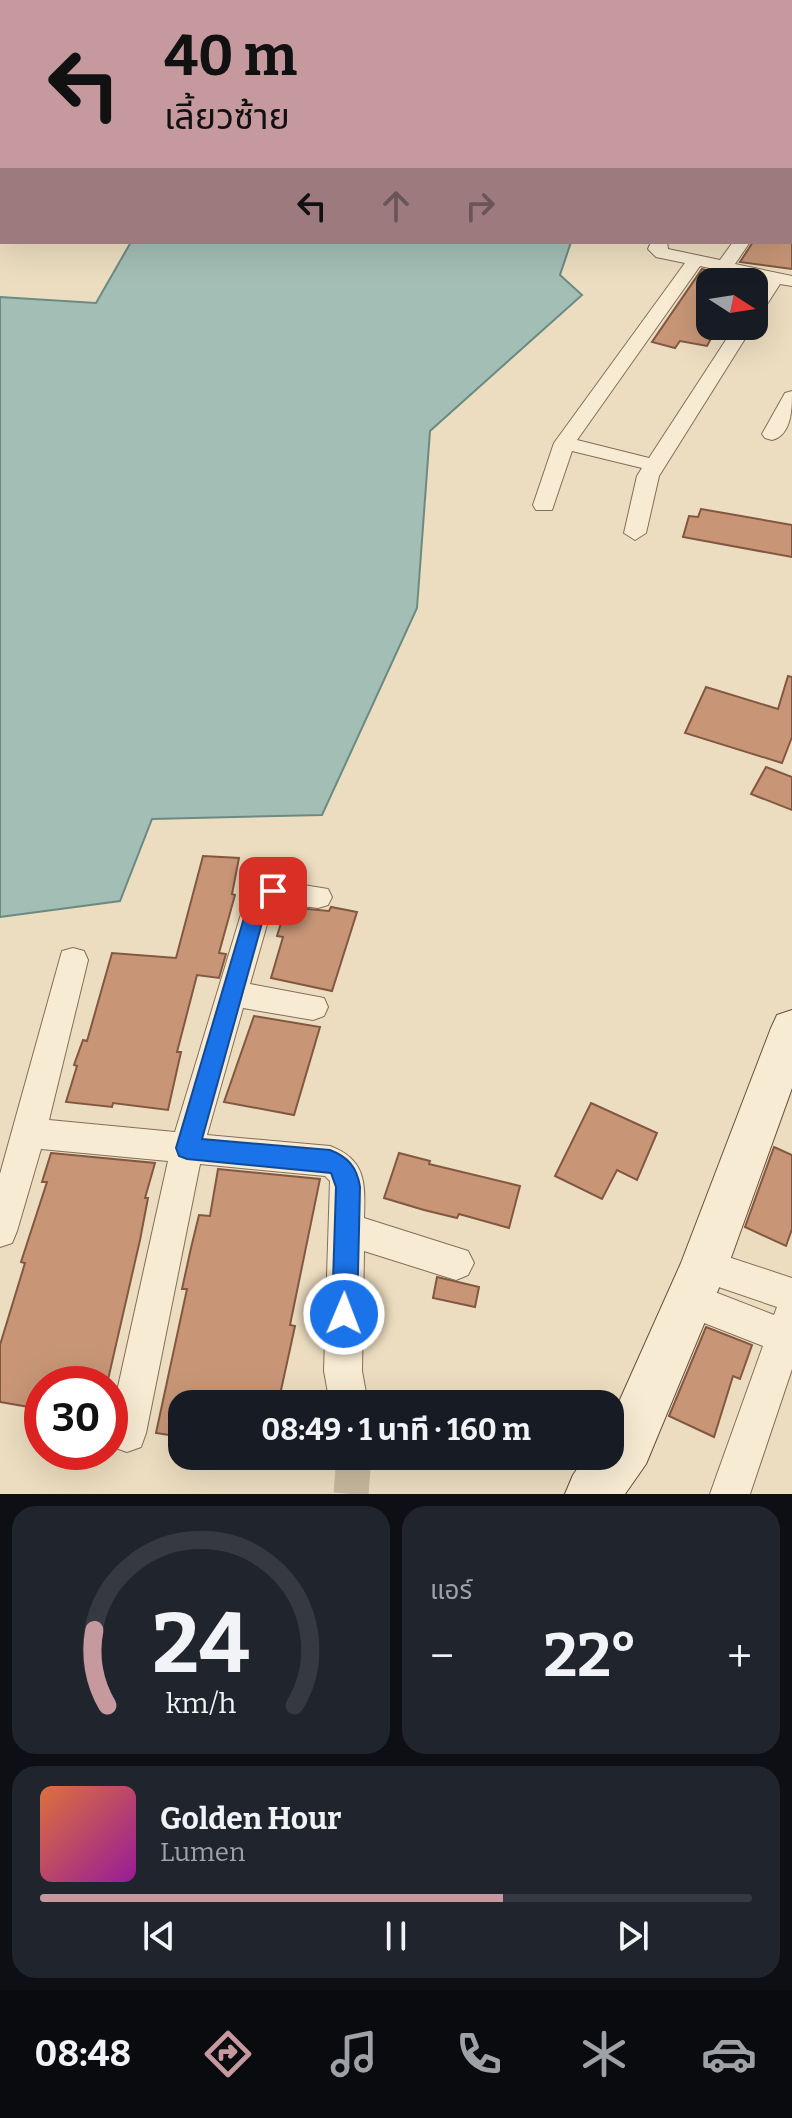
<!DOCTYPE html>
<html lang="th">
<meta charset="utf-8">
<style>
:root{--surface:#171b24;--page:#20242c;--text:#f1f3f6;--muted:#9ea1a6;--line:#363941;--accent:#c5999d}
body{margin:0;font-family:Bitter,"Noto Sans Thai",serif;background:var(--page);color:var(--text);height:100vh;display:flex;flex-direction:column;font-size:30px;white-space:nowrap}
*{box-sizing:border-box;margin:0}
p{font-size:26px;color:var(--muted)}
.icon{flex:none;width:44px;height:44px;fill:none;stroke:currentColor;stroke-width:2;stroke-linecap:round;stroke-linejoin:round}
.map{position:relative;height:1494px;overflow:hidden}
.panel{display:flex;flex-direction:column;gap:12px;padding:12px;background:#0d0f14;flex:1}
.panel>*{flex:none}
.top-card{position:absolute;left:0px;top:0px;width:792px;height:244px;box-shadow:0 8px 32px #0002;background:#c5999d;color:#111;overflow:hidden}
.needle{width:52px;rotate:102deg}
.buttons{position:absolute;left:696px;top:268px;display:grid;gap:16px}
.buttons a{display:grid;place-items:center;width:72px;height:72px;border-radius:16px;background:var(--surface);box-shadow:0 8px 32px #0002;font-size:40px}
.speed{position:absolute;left:24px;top:1366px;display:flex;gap:16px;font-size:40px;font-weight:700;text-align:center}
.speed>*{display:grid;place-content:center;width:104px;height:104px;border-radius:50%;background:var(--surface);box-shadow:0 8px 32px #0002;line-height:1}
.speed .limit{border:12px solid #d22;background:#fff;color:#111}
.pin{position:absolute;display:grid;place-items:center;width:68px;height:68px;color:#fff;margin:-34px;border-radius:16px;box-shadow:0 4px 12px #0006}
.me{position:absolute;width:88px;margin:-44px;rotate:1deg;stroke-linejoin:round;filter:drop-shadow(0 0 6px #0008)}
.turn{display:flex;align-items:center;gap:28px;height:168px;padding:0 32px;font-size:36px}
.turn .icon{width:104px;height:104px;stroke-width:2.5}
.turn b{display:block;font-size:56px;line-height:68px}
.lanes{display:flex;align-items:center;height:76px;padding:0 32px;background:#0003;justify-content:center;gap:40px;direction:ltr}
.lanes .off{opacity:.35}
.big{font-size:60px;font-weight:700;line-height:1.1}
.panel .tile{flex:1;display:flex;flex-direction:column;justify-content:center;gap:12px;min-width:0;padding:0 28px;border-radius:24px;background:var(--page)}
.panel .dial{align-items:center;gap:0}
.dial svg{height:208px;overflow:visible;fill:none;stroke:var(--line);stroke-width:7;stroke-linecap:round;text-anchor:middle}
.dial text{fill:var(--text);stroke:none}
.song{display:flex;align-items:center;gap:24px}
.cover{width:96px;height:96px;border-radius:12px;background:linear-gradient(135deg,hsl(20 70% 55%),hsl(300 70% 35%))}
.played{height:8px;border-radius:4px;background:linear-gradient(90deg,var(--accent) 65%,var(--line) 65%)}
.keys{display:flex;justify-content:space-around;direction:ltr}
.heat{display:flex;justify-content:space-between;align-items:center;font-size:44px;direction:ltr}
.panel .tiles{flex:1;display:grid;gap:12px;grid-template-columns:1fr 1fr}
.tile:last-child{grid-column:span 2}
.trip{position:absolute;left:168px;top:1390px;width:456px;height:80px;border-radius:24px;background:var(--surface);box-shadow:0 8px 32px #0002;font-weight:700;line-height:80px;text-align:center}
.dock{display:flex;height:128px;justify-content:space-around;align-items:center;background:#090b0e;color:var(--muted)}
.dock .icon{width:56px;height:56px}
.dock .selected{color:var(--accent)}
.dock b{font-size:36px;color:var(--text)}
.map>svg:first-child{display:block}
.water{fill:#a3beb5;stroke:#6b8b82;stroke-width:2}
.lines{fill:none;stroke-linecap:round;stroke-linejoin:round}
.canal{fill:#a3beb5;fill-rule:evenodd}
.building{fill:#c89677;stroke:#825840;stroke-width:2}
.street-tunnel{stroke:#c7b99f;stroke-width:35;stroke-dasharray:35 18;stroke-linecap:butt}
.street-casing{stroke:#846e59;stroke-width:2}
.secondary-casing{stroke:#654f3c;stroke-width:2}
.street{fill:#f7ebd3;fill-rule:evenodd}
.secondary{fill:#f7ebd3;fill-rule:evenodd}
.route{fill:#1a73e8;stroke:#114b97;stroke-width:2}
</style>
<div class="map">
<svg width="792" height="1494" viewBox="0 0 792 1494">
<rect width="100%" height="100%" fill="#ecddc0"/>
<!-- water -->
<polygon class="water" points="131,242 571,242 560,275 582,295 430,431 417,608 322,815 152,819 120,901 0,917 0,297 96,303"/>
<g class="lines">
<!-- canal -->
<polygon class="canal" points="2,47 2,55 0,56 0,48"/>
</g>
<!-- building -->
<g class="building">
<polygon points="753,242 792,242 792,269 740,262"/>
<polygon points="702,269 750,280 710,282 710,326 718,326 707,346 680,341 675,348 652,342"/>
<polygon points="701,509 792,525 792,557 683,537 689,516 698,517"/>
<polygon points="788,676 792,677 792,737 782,763 685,733 706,687 778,709"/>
<polygon points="766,767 792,777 792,810 751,794"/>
<polygon points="203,856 239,858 232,894 235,895 219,953 226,954 219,978 197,975 177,1052 181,1052 168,1110 113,1103 112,1107 66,1102 77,1066 74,1065 83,1040 87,1041 112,953 176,958"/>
<polygon points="286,907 329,911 331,907 357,912 332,991 271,978 283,937 277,936"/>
<polygon points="254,1016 320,1027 294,1115 224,1102"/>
<polygon points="591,1103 657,1133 637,1180 617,1170 602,1199 555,1176"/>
<polygon points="774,1147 792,1155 792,1229 786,1246 745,1227"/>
<polygon points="51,1153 155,1163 145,1198 148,1198 140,1240 107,1384 42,1384 35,1408 0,1402 0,1345 25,1263 21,1262 47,1182 42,1182"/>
<polygon points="399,1153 430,1161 429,1164 520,1186 509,1228 459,1214 457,1218 424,1210 384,1198"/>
<polygon points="218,1169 320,1179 290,1325 295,1326 278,1404 182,1404 182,1437 156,1433 187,1289 182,1289 191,1248 199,1215 210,1216"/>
<polygon points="437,1277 479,1287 475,1307 433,1298"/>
<polygon points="706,1327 752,1345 740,1379 733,1376 714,1437 669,1416"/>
</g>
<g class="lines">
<!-- street-tunnel -->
<polyline class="street-tunnel" points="351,1494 354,1456"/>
<defs>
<g id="street">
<polygon points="484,0 500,0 501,2 483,2"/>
<polygon points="0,58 2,58 0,67"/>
<rect x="790" y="185" width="2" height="10"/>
<polygon points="651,242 667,242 668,249 720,260 733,242 750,242 735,264 792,276 792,286 780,284 760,315 754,316 754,297 765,280 700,266 577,440 649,458 735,326 753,326 659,476 646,533 635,540 624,533 637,476 642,468 572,451 552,510 536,510 533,505 554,443 685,263 656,257 648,249"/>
<path d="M792,391C792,408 792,435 772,440L765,438L762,434L785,393Z"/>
<path d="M273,880L328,889L332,897L328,905L318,908L278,903L272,907L250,984L324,998L328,1007L324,1016L313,1020L243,1008L207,1135L330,1146C367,1160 365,1184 364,1218L468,1251L474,1263L468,1275L456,1280L364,1251L362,1371L368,1404H330L324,1371L330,1181L325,1176L200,1164L146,1433L141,1447L127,1452L113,1447L110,1423L168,1161L41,1149L17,1231L12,1243L0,1247V1174L62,951L73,948L84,951L88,960L49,1120L175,1132L245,901L249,893Z"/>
<polygon points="704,1249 792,1278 792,1369 750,1494 710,1494 763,1346 676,1312 671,1300 676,1288 689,1282 774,1315 777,1307 692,1278 686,1266 692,1254"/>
</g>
<polygon id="secondary" points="792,1010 792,1088 728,1266 646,1464 625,1494 565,1494 573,1475 586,1456 610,1456 610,1422 681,1263 771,1028 777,1015"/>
</defs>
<!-- street casing -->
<use href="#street" class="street-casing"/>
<!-- secondary casing -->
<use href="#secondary" class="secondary-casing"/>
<!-- street -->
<use href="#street" class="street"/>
<!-- secondary -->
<use href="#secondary" class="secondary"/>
</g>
<!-- route -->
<path class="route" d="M273,884L280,886L283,891L267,905L202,1139L330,1150C348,1157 357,1167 360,1187L357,1314L353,1323L344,1326L335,1323L332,1314L336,1187L331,1173L187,1159L179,1156L176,1148L249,901L251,895Z"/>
</svg>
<div class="buttons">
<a><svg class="needle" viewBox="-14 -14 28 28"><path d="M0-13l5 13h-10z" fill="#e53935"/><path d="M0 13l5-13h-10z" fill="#9ea1a6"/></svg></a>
</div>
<div class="speed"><div class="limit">30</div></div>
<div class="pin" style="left:273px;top:891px;background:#d93025"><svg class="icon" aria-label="arrive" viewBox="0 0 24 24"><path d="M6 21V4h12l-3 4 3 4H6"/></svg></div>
<svg class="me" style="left:344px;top:1314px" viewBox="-20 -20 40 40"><circle r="17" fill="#1a73e8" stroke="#fff" stroke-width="3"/><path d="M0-11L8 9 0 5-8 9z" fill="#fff"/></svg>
<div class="trip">08:49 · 1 นาที · 160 m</div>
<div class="top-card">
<div class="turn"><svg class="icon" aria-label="left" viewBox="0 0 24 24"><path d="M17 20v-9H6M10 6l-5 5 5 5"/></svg><div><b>40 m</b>เลี้ยวซ้าย</div></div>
<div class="lanes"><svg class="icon" aria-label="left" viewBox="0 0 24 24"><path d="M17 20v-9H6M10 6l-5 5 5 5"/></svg><svg class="icon off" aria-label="ahead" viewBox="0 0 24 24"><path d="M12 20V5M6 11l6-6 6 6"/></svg><svg class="icon off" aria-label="right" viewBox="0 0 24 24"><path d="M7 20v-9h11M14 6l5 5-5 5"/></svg></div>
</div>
</div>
<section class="panel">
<div class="tiles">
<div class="tile dial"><svg viewBox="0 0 100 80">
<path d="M14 69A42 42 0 1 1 86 69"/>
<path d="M14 69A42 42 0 0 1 9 40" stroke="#c5999d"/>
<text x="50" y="56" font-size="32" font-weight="700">24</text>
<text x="50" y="72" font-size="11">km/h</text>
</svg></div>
<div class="tile"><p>แอร์</p>
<div class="heat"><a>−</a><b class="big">22°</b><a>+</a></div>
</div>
<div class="tile">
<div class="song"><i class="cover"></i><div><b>Golden Hour</b><p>Lumen</p></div></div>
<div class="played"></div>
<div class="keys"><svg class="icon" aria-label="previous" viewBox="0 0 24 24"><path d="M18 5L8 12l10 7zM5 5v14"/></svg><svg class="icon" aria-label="pause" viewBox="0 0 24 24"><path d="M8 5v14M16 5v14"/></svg><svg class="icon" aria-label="next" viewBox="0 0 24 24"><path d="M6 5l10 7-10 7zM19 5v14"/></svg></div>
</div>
</div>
</section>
<nav class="dock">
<b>08:48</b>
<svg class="icon selected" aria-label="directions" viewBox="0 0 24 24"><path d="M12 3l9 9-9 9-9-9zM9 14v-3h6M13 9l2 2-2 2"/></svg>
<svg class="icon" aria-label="music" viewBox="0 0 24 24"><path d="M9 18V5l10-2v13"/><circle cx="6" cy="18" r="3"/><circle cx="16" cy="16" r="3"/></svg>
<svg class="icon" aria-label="phone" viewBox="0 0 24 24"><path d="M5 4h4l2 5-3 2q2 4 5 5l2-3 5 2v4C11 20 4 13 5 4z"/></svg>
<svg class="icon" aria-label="climate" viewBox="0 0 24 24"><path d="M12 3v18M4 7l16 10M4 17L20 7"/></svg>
<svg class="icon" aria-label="car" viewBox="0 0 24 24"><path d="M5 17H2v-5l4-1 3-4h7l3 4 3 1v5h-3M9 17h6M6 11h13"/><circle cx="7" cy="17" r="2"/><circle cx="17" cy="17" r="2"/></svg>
</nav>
